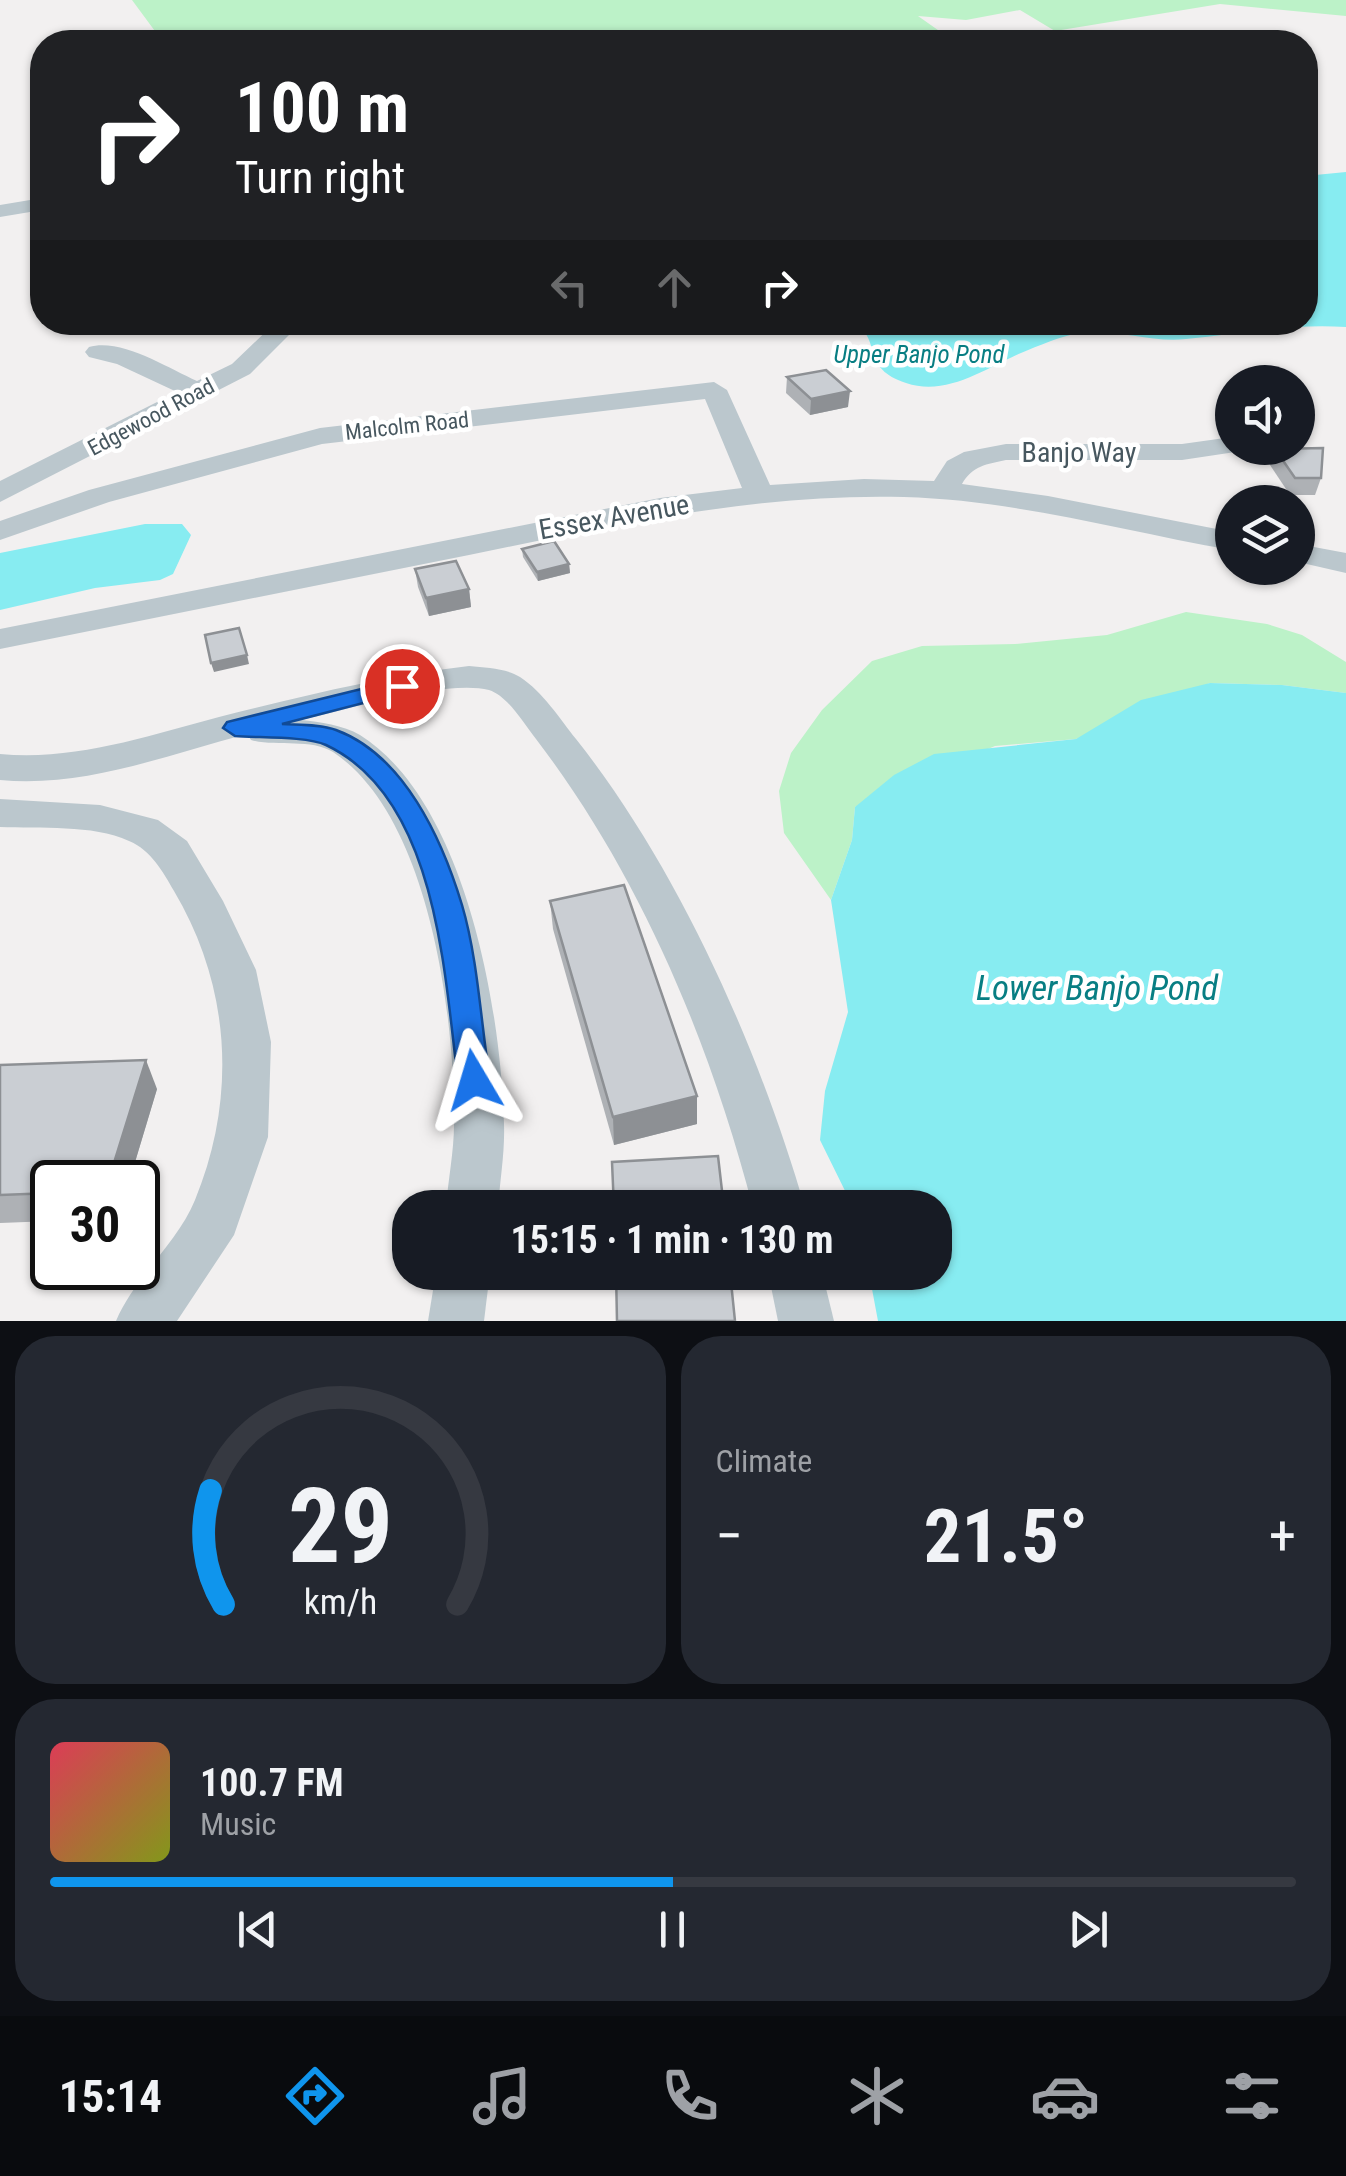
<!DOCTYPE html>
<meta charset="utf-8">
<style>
:root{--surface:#171b24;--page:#242831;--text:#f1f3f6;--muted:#9ea1a6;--line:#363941;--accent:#0f95ed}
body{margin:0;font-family:"Roboto Condensed",sans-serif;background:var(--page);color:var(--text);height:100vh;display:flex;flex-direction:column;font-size:38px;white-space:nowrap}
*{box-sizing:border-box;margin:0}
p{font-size:32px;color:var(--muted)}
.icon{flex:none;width:55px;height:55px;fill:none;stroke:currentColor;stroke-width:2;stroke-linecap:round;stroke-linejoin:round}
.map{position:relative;height:1321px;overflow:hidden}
.details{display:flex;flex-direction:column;gap:15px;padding:15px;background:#0d0f14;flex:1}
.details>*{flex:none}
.hud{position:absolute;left:30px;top:30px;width:1288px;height:305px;border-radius:40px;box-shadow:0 2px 8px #0004;background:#202124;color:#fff;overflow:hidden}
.tools{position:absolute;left:1215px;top:365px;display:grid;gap:20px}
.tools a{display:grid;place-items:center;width:100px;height:100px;border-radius:50%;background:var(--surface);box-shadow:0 2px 8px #0004;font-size:50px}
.speed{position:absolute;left:30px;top:1160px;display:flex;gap:20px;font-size:50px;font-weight:700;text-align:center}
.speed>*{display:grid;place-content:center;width:130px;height:130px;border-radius:50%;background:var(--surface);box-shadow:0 2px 8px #0004;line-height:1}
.speed .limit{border:5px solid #111;border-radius:15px;background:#fff;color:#111}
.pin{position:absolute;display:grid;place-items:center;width:85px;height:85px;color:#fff;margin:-42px;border:5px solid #fff;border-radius:50%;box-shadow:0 2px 10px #0007}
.me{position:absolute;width:110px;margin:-55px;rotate:353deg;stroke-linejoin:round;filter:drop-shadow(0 0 8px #0008)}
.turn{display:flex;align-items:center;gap:35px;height:210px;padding:0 40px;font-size:45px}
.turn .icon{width:130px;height:130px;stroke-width:2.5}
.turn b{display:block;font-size:70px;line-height:85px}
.lanes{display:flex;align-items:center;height:95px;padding:0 40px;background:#0003;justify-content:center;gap:50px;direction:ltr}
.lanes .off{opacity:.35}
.big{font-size:75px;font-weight:700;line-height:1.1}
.details .card{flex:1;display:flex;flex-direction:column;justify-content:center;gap:15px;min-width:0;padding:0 35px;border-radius:40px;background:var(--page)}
.details .dial{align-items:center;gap:0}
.dial svg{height:260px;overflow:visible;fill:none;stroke:var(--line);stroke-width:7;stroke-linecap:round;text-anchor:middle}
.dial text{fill:var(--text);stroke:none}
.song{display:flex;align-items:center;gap:30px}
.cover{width:120px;height:120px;border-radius:15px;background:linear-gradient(135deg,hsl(350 70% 55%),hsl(70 70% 35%))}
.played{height:10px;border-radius:5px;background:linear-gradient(90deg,var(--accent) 50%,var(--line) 50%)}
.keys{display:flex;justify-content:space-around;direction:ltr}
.heat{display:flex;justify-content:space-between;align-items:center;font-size:55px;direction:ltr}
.details .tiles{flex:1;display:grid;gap:15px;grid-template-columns:1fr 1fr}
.card:last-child{grid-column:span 2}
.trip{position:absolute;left:392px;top:1190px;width:560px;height:100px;border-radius:40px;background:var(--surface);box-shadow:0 2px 8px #0004;font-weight:700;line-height:100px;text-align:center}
.tab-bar{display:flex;height:160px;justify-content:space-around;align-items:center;background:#090b0e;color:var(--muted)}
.tab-bar .icon{width:70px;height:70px}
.tab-bar .current{color:var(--accent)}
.tab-bar b{font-size:45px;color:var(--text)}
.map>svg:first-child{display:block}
.green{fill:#bcf2c8}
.water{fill:#87ecf1}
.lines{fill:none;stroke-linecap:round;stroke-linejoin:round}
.minor{fill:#bbc7cd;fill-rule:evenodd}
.wall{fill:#aeb1b5}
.shaded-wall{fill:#8d9094}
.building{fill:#caced3;stroke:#8d9094;stroke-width:2.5}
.route{fill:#1a73e8;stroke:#114b97;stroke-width:2.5}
.labels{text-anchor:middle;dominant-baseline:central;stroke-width:9;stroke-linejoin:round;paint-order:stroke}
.far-street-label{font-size:22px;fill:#47575f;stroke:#fff}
.far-water-label{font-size:25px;font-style:italic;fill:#087e83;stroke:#fff}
.street-label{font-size:28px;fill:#47575f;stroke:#fff}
.near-water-label{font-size:35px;font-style:italic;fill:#087e83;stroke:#fff}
</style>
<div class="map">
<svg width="1346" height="1321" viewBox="0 0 1346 1321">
<rect width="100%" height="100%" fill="#f2f0f0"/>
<!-- green -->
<g class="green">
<polygon points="132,0 1346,0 1346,16 1220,4 1055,31 1020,10 966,20 918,16 955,42 163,42"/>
<polygon points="1186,612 1267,624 1302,635 1346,662 1346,693 1282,685 1210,683 1076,739 995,746 855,807 852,840 831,900 784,833 779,791 791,753 822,710 872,661 922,646 1015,644 1107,635"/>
</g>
<!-- water -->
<g class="water">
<path d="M1346,172V327C1292,323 1240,334 1186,339C1151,343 1114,328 1079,333C1061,336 1038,346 1021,353C986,368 947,397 906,383C861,368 882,343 856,323L1305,322V176Z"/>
<polygon points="145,524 182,524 191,535 173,574 160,580 95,588 0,610 0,553"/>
<polygon points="1210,683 1282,685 1346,693 1346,1321 878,1321 869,1273 935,1272 935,1208 853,1207 820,1140 825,1091 848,1012 831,900 852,840 855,807 894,775 934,754 1076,739 1141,700"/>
</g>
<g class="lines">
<!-- minor -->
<g class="minor">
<polygon points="42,198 42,210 0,217 0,205"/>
<path d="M276,322H302L250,374L0,502V481L177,392L117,364L89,357L85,352L89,347C122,338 167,368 197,381L232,364Z"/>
<path d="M714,382L727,390L770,485L864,479L934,481L947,461L964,452L1006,444H1182L1232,437V448H1244L1242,451L1182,460H1006C987,464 972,466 962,484L1048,496L1232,532V550C1123,531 1015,500 904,497C756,493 612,526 469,555C312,586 156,618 0,649V629L660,498L742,488L705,399L322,444L109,502L0,540V521L89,490L320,428Z"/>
<polygon points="1298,544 1346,553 1346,573 1298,562"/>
<path d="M469,666C487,668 505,668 520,677C543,692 560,719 576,739C679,869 759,1049 805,1208H753C710,1042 640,875 536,739C524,724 508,696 489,690C447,679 345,710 301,720C320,722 343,725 360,735C465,801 501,1008 504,1124C505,1152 500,1180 498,1208H446C448,1180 454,1152 454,1124C455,1017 430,816 333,752C310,738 276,747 251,740L247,734C166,755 85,788 0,780V754C75,761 147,736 219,717C302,696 385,676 469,666Z"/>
<path d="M0,799L100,805L158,820L187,841L223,901L256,970L271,1042L268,1137L234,1235L177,1321H116C135,1276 177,1244 195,1200C237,1098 231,987 174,891C163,872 151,850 129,841C92,824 40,829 0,827Z"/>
<polygon points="436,1272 490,1272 484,1321 428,1321"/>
<polygon points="768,1272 822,1272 834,1321 778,1321"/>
</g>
</g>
<!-- wall -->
<g class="wall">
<polygon points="787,377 848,407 810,415 786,393"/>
<polygon points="1275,449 1321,478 1315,495 1290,495 1270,465"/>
<polygon points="522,549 569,564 570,573 538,581 523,557"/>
<polygon points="415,569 469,589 471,607 429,616 418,587"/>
<polygon points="550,901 697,1124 614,1145 553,929"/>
<polygon points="0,1065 157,1089 129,1182 52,1182 52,1221 0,1223"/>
</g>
<!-- shaded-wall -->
<g class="shaded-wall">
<polygon points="850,391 848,407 810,415 811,399"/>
<polygon points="569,564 570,573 538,581 537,572"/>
<polygon points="469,589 471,607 429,616 426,598"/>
<polygon points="247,655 249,664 214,672 211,663"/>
<polygon points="146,1060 157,1089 129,1182 108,1182"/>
<polygon points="697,1096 697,1124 614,1145 613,1117"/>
</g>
<!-- building -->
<g class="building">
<polygon points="826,370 850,391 811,399 787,377"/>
<polygon points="1323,448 1321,478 1295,478 1275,449"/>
<polygon points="554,541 569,564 537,572 522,549"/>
<polygon points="456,561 469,589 426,598 415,569"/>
<polygon points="239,628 247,655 211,663 205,635"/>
<polygon points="624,885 697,1096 613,1117 550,901"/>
<polygon points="146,1060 108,1182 52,1182 52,1193 0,1195 0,1065"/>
<polygon points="718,1156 724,1208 614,1208 612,1162"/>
<polygon points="616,1272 730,1272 735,1321 617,1321"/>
</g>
<!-- route -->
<path class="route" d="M402,679L410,681L414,686L410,691L282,724C299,725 320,724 336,730C404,755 442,839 462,905C478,959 481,1025 490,1080L485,1090L474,1094L463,1090L458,1080C444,974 438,798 326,745C306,736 259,738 235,736L223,728L227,722Z"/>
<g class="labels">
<!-- far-street labels -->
<g class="far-street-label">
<text transform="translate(151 417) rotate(-28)">Edgewood Road</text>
<text transform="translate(407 426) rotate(-6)">Malcolm Road</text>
</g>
<!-- far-water labels -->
<g class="far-water-label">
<text x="919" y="354">Upper Banjo Pond</text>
</g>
<!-- street labels -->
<g class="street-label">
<text x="1079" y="452">Banjo Way</text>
<text transform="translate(614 517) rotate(-10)">Essex Avenue</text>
</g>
<!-- near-water labels -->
<g class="near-water-label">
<text x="1097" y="988">Lower Banjo Pond</text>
</g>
</g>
</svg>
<div class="tools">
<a><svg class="icon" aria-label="sound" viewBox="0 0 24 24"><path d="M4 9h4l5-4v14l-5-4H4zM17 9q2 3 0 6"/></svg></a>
<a><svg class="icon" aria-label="layers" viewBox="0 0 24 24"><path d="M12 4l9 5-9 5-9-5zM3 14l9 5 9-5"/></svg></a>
</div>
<div class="speed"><div class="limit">30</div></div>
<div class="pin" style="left:402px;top:686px;background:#d93025"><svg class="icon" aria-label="arrive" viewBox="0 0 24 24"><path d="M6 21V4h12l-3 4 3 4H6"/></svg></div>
<svg class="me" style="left:474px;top:1080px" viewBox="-20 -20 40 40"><path d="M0-17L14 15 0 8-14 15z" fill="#1a73e8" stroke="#fff" stroke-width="4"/></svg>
<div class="trip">15:15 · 1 min · 130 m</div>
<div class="hud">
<div class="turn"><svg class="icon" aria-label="right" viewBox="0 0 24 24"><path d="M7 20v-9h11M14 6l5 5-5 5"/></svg><div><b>100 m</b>Turn right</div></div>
<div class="lanes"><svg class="icon off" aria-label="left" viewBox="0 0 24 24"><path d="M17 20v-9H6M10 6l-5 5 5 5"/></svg><svg class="icon off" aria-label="ahead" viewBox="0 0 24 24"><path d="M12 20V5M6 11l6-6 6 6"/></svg><svg class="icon" aria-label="right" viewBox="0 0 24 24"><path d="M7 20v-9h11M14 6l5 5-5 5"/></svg></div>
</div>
</div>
<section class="details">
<div class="tiles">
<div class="card dial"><svg viewBox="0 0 100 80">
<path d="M14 69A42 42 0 1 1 86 69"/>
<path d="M14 69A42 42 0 0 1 10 34" stroke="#0f95ed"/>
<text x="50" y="56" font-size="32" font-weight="700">29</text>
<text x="50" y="72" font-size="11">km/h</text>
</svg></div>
<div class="card"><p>Climate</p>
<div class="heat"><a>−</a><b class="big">21.5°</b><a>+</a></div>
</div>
<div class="card">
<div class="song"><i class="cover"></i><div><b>100.7 FM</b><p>Music</p></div></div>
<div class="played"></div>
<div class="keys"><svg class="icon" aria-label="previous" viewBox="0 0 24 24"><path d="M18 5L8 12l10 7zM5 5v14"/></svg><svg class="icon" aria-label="pause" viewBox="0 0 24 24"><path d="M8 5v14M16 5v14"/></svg><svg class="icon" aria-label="next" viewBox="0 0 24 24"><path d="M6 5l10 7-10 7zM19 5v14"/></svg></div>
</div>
</div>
</section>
<nav class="tab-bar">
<b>15:14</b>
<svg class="icon current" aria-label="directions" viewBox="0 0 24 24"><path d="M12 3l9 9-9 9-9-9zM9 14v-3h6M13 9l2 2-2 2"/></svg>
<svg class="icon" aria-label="music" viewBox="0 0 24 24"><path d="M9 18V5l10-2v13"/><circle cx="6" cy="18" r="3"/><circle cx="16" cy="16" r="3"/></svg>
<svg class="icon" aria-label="phone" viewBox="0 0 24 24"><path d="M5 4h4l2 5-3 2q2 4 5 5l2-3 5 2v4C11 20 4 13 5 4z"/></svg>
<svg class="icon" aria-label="climate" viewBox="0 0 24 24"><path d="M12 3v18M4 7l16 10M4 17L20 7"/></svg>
<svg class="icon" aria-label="car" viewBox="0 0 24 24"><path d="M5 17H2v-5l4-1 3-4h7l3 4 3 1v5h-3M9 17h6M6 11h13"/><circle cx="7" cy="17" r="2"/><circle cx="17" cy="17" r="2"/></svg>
<svg class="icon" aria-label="filters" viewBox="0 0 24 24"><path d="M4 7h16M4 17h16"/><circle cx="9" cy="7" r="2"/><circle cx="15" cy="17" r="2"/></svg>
</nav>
